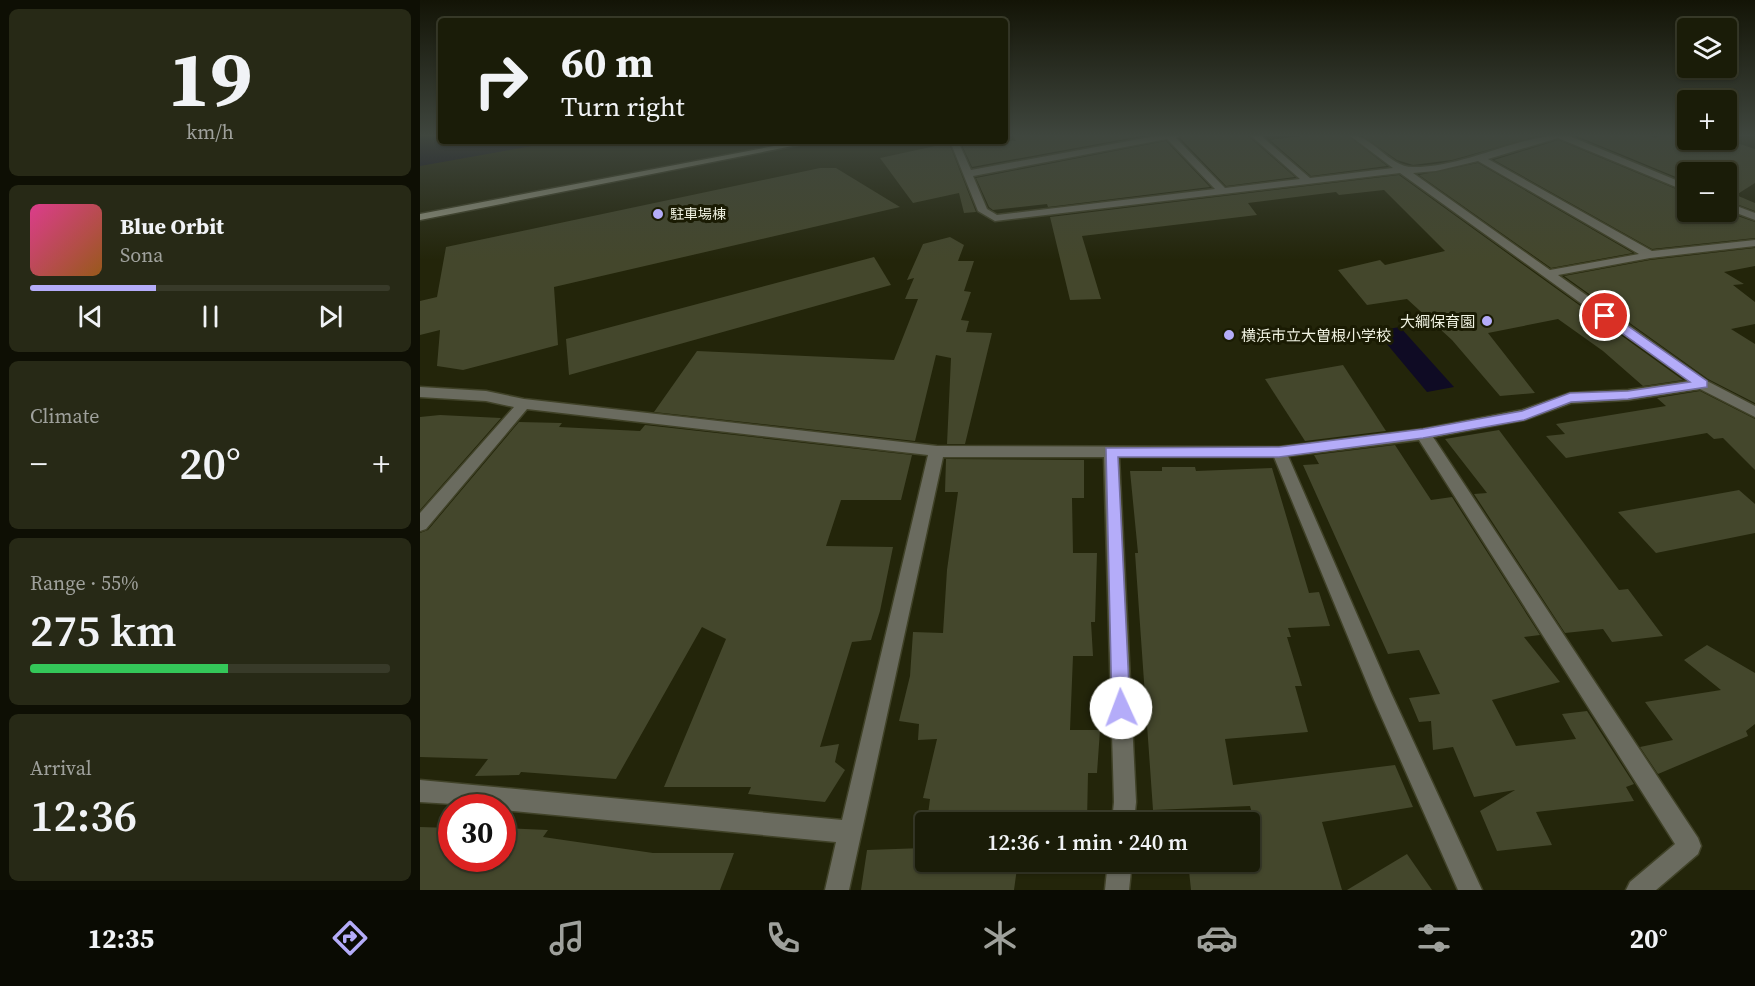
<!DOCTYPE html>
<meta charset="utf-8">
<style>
:root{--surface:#1a1c08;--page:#272916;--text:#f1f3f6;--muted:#9fa19c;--line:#383a29;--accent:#b4acf9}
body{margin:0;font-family:"Source Serif 4","Noto Sans JP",serif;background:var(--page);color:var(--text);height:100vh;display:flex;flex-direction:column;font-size:22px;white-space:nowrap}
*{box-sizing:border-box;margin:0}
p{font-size:20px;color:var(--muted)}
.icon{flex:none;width:33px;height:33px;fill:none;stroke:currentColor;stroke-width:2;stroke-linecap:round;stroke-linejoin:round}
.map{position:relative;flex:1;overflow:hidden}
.side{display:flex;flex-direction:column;gap:9px;padding:9px;background:#0e0f04;width:420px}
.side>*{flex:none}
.guide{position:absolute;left:18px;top:18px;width:570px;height:126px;border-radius:6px;box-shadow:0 2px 4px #0004,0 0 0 2px var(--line);background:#1a1c08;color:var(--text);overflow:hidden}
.tools{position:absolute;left:1257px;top:18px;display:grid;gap:12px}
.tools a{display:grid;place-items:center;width:60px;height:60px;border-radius:6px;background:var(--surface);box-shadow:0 2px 4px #0004,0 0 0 2px var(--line);font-size:30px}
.speed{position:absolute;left:18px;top:794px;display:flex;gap:12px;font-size:30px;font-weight:700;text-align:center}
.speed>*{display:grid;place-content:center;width:78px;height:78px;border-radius:50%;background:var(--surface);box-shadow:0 2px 4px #0004,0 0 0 2px var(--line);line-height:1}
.speed .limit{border:9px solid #d22;background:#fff;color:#111}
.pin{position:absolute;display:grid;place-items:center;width:51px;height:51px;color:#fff;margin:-26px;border:3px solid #fff;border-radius:50%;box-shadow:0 2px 6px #0007}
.me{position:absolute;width:66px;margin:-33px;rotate:358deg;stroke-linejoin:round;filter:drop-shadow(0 0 4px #0008)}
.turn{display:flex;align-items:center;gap:21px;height:126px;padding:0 24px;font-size:27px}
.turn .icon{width:78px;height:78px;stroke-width:2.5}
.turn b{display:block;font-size:42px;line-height:51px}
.big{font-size:45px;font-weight:600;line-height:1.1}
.side .card{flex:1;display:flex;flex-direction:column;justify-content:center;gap:9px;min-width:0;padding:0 21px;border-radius:9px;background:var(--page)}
.side .dial{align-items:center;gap:0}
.dial b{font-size:78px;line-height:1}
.song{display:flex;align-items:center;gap:18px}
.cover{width:72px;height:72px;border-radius:9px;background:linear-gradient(135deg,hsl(330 70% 55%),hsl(30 70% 35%))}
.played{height:6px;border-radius:3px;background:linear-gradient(90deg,var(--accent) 35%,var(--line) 35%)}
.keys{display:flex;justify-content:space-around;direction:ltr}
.heat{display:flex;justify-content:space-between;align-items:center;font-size:33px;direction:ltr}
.charge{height:9px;border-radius:4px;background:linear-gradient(90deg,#34c759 55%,var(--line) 0)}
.trip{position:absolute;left:495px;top:812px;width:345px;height:60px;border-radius:6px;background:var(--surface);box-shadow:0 2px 4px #0004,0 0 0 2px var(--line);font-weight:600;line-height:60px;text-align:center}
.tab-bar{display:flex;height:96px;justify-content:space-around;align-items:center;background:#0a0b03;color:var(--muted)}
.tab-bar .icon{width:42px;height:42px}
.tab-bar .selected{color:var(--accent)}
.tab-bar b{font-size:27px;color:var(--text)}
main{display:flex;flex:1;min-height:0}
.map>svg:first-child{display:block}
.water{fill:#0f0b24}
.building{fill:#44472c}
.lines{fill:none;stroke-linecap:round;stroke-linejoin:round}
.street-casing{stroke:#404228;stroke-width:3}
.secondary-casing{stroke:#404228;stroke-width:3}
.street{fill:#6a6b5f;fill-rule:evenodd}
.secondary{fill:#939581;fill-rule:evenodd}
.route{fill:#b4acf9;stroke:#7570a2;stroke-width:1.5}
.poi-dot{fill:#b4acf9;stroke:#1a1b03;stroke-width:2}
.labels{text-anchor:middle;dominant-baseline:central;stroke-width:6;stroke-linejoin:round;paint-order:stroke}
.far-poi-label{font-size:14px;fill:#eff1e1;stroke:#1a1b03;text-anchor:start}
.poi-label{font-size:15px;fill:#eff1e1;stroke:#1a1b03;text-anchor:end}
</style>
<main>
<section class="side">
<div class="card dial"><b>19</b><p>km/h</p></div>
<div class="card">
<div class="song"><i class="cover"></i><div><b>Blue Orbit</b><p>Sona</p></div></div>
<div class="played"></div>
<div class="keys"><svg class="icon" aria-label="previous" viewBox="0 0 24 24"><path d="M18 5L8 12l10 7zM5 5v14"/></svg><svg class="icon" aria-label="pause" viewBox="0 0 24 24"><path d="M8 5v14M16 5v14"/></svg><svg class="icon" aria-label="next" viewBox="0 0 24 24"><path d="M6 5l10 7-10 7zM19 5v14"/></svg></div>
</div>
<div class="card"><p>Climate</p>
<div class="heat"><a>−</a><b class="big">20°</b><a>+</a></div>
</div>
<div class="card"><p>Range · 55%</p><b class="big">275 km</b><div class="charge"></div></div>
<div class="card"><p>Arrival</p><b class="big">12:36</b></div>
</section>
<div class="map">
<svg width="1335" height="890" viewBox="0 0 1335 890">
<rect width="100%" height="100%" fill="#23250a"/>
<!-- water -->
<g class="water">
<polygon points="0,135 21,135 21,141 140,141 0,166"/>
<polygon points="980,327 1034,387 1007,392 956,331"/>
</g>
<!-- building -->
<g class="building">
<polygon points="593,135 727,135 552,167 540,141 596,141"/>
<polygon points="763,135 827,135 875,177 806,186 760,138"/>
<polygon points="889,135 927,135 967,166 891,176 850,140"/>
<polygon points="941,135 1121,135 1032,160 993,165 977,160"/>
<polygon points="1154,135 1226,135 1235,138 1243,135 1260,135 1268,140 1308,140 1335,149 1335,183 1316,195 1335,203 1335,211 1306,200 1306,172 1268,172 1268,182"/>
<polygon points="1138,140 1268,194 1268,212 1306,212 1335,222 1335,238 1232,249 1074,160"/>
<polygon points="746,141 790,187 628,207 627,204 573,210 569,207 556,178"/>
<polygon points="529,143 556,212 544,213 539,193 493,203 460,158"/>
<polygon points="1058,163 1213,253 1131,268 999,175"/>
<polygon points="400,168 416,168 480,207 134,287 138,345 43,370 17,366 20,330 0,335 0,301 17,297 26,247"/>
<polygon points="979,175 1263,380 1223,386 1183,351 1138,319 1068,333 1115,393 1080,396 1032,340 987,299 947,305 918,270 960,260 965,265 1025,251 964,190 919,195 916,192 828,203 837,215 662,236 681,299 650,300 630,217"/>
<polygon points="530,237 544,245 538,261 554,261 544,291 551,292 541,320 549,321 546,332 572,333 545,444 527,444 531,358 516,355 495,441 234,412 277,351 474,360 498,299 485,299 494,278 487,280 503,244"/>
<polygon points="1335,248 1335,266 1304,272 1324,284 1313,285 1335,302 1335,324 1311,329 1335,344 1335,403 1288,379 1144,276 1230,260"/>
<polygon points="454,257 471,285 149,375 146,339"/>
<polygon points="923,365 966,431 885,441 845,379"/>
<polygon points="1280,391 1335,419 1335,470 1303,438 1294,439 1287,433 1146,458 1126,436 1145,434 1136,424 1246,406 1237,398"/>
<polygon points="20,415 81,418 0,510 0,417"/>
<polygon points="99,422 142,423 139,427 220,431 225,425 492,455 481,500 421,500 406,546 473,547 460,611 451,640 432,642 400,747 419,744 415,762 425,770 405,802 328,794 331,787 244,787 306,639 282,627 196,779 101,772 99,775 55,776 68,759 0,757 0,533 8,530"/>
<polygon points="1079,430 1199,590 1208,589 1243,636 1192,642 1183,629 1145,633 1054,494 1067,493 1025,439"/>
<polygon points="975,445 1011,500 1032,497 1120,635 1104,637 1140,682 1072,700 1096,746 1156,739 1142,714 1167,711 1214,784 1206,787 1214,801 1116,812 1132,845 1077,851 1060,811 1095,790 1054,797 1033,747 1013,750 1011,721 999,722 989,698 1020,694 999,650 968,654 883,465 899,464 894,455"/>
<polygon points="526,459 664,460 664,498 652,498 653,553 677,553 675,622 671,622 673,656 653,656 650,730 680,730 677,773 668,773 667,822 507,822 510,799 503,798 517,739 498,740 499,724 479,721 490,676 493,632 523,633 527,570 538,492 525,492"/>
<polygon points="742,467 775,467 776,471 852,468 889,593 899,592 910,626 868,628 871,637 867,637 882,686 875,686 888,732 805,739 813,785 975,765 993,807 902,822 922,890 771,890 768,861 836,861 833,851 842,850 830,806 733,810 715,553 718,553 710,471 742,471"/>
<polygon points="1319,490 1335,504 1335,533 1236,553 1198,512"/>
<polygon points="1287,645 1335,673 1335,724 1326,731 1328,736 1238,774 1220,747 1253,740 1225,702 1301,690 1264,660"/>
<polygon points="0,827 32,828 32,858 82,858 82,828 128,830 123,837 233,853 314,853 300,890 0,890"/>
<polygon points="506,833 506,861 598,861 594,890 441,890 447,850 504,848"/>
<polygon points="987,854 1012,890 927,890"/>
</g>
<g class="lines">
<defs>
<g id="street">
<path d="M741,135H761L756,138L805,188L880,179L830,135H840L890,178L973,168L929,135C954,135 968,167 993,167C1047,167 1095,135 1147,135L1268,185V192L1138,138L1068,159L1232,251L1335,240V246L1230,258L1138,275L1287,381L1335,406V417L1280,389L1208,400L1151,403L1104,420L1013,437L1278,838L1281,846L1278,854L1236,890H1206L1210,882L1255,844L999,440L868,456L971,693L1062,890H1038L954,700L854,457H699L716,802L714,822H692L694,802L684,457H523L429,890H405L416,842L82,810V807L0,802V780L422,820L508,455L107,409L6,529L0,531V513L94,407L66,401L0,397V387L66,391L104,399L517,446L859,447L1003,429L1102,410L1150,393L1208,390L1269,381L980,173L575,221L558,211L530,141H538L551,170ZM747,139L795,189L577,215L567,209L553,176ZM1058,161L1219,254L1130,270L993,173L1016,171Z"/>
<polygon points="1306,202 1335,213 1335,220 1306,209"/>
<polygon points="688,861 712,861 709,890 685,890"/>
</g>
<polygon id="secondary" points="380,141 398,141 0,220 0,214"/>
</defs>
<!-- street casing -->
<use href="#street" class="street-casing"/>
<!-- secondary casing -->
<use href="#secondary" class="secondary-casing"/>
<!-- street -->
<use href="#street" class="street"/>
<!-- secondary -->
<use href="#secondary" class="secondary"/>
</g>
<!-- sky -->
<linearGradient id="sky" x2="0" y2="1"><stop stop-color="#131406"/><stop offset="0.52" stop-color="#3f463e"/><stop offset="1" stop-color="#3f463e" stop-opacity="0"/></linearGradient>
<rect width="1335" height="260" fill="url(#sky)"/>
<!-- route -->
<polygon class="route" points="1181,313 1189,313 1287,381 1287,387 1208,399 1151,402 1104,420 1003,438 859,457 698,457 710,708 708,714 701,717 695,714 692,708 686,448 859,447 1003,429 1102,411 1150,393 1208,391 1270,382 1181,318"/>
<!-- markers -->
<g class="poi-dot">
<circle cx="238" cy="214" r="6"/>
<circle cx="1067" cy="321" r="6"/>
<circle cx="809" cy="335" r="6"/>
</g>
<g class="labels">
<!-- far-poi labels -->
<g class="far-poi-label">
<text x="250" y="214">駐車場棟</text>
</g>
<!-- poi labels -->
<g class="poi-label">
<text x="1055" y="321">大綱保育園</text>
<text x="821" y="335" text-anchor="start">横浜市立大曽根小学校</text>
</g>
</g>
</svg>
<div class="tools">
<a><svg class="icon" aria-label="layers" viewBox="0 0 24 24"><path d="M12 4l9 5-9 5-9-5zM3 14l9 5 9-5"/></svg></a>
<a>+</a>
<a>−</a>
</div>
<div class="speed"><div class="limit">30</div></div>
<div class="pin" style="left:1185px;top:316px;background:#d93025"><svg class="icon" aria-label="arrive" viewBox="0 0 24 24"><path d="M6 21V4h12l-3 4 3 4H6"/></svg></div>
<svg class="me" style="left:701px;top:708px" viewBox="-20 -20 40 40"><circle r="19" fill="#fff"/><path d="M0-13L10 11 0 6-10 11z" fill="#b4acf9"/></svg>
<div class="trip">12:36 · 1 min · 240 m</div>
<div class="guide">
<div class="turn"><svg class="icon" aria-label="right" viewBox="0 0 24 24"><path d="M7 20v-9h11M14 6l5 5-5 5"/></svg><div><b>60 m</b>Turn right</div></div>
</div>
</div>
</main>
<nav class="tab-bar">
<b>12:35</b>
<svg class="icon selected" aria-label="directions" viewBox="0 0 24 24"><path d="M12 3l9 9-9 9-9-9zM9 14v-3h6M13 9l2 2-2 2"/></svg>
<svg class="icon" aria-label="music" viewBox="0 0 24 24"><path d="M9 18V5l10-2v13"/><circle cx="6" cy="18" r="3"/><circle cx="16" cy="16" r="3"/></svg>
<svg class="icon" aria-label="phone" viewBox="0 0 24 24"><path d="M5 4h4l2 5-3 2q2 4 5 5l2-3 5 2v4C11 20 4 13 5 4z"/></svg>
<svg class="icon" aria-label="climate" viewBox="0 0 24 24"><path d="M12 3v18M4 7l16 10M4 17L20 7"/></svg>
<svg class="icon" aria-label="car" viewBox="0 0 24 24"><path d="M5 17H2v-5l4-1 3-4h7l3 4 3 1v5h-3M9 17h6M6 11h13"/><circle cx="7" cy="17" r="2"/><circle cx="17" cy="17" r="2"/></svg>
<svg class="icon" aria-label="filters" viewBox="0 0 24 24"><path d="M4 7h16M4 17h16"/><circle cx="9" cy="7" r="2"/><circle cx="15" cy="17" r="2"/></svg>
<b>20°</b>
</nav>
